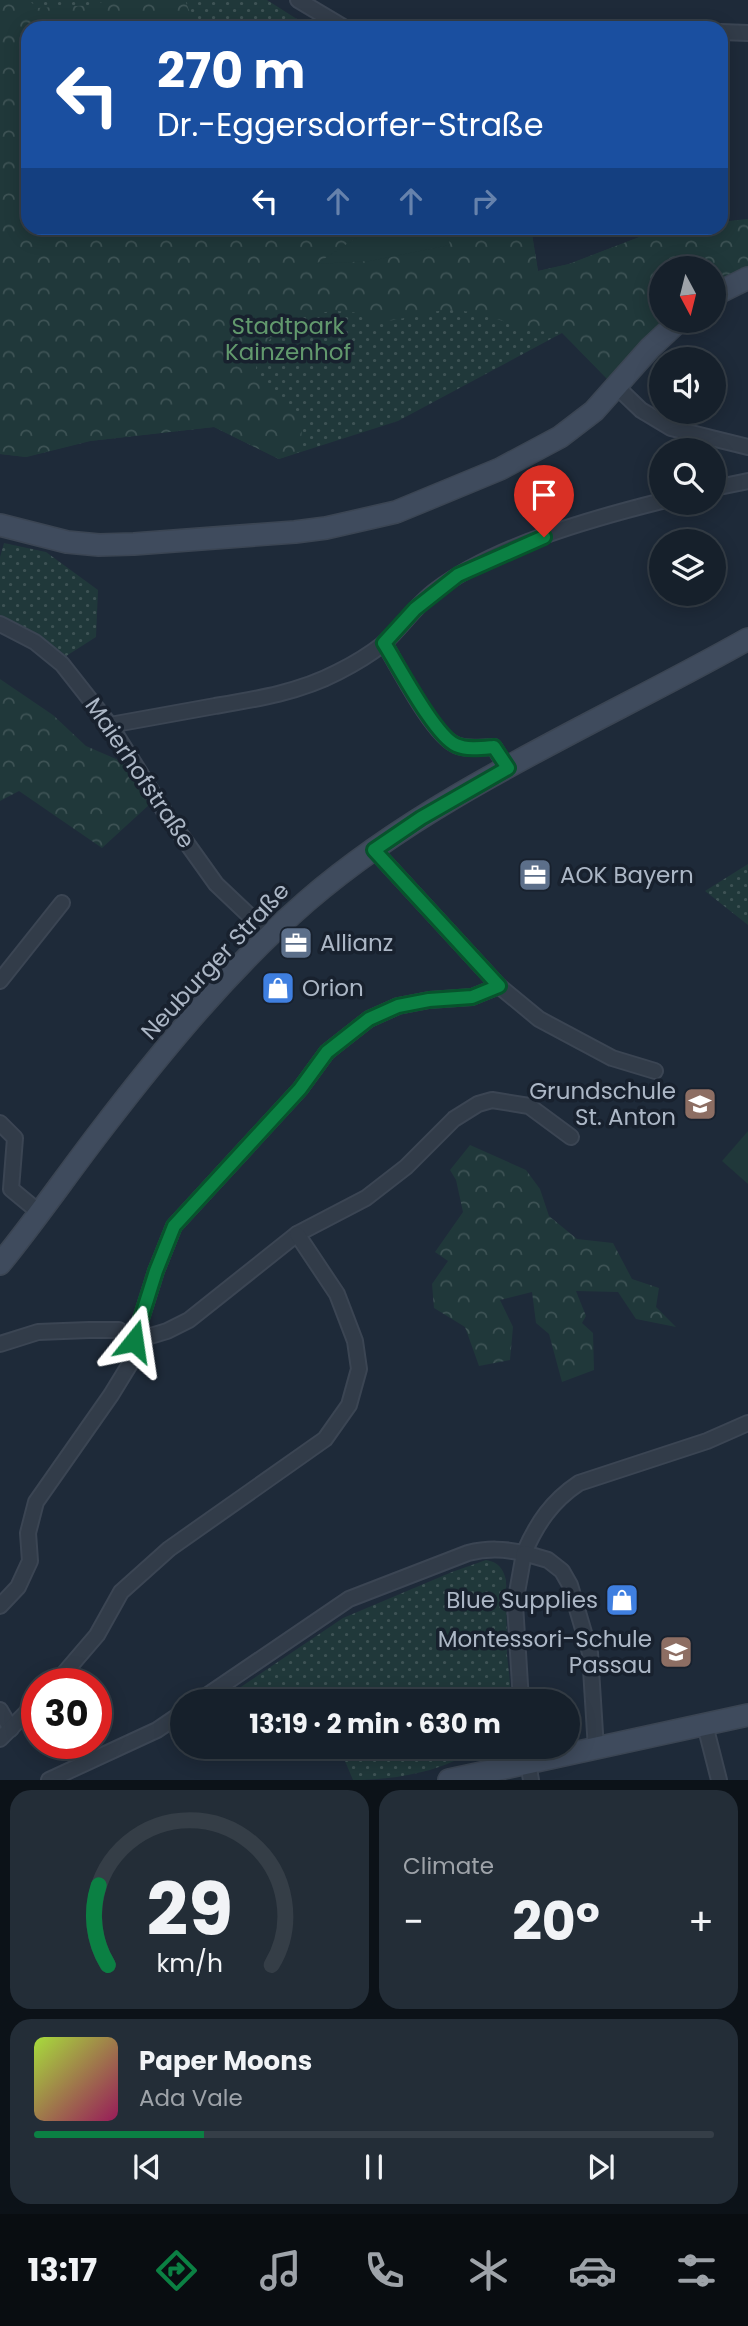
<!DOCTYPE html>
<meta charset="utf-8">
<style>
:root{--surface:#16202b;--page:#232d37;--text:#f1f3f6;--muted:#9ea3a9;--line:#353e47;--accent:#0b8043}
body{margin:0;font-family:Poppins,sans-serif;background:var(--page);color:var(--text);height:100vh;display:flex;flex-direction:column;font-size:26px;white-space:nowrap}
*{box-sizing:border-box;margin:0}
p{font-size:23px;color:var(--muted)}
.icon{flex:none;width:38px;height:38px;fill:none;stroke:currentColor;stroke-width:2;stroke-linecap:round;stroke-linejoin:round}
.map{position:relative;height:1780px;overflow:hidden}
.panel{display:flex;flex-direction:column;gap:10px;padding:10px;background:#0c1218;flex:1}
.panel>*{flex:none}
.top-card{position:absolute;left:21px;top:21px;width:707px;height:214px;border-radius:21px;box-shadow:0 4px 18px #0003,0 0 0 2px var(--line);background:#1a4fa0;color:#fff;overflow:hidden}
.needle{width:46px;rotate:173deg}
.controls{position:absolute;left:649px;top:256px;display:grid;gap:14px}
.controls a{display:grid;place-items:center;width:77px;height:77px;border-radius:50%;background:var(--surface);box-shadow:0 4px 18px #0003,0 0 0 2px var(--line);font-size:35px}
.speed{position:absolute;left:21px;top:1668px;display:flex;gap:14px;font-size:35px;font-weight:700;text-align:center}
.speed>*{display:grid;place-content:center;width:91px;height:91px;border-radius:50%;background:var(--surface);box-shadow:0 4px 18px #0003,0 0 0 2px var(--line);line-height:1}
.speed .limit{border:10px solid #d22;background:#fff;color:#111}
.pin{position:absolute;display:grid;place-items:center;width:60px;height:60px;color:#fff;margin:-72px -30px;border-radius:50% 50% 50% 0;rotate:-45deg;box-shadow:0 0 7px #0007}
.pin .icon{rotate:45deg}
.me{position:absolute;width:77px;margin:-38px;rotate:15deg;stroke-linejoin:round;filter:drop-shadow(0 0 5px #0008)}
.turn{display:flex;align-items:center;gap:24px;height:147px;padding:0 21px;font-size:32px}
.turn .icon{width:91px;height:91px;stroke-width:2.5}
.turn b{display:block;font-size:49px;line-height:60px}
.lanes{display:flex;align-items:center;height:66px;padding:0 21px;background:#0003;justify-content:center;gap:35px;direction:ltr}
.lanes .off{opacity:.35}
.big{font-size:52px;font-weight:700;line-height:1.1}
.panel .card{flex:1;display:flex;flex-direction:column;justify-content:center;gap:10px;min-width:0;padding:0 24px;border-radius:21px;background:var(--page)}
.panel .dial{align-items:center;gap:0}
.dial svg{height:182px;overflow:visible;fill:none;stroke:var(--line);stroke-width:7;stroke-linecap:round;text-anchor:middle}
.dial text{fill:var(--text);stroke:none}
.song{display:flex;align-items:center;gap:21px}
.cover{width:84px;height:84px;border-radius:10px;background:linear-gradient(135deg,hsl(80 70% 55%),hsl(330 70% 35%))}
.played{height:7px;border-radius:4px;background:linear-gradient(90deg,var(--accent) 25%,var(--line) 25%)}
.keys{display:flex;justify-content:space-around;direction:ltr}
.heat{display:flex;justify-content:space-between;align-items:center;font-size:38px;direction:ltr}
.panel .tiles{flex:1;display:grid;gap:10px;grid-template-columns:1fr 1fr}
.card:last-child{grid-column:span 2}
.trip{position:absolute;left:170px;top:1689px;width:410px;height:70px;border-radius:35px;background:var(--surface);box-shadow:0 4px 18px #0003,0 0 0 2px var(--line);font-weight:700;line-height:70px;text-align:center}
.tab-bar{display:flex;height:112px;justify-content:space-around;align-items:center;background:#090d11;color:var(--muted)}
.tab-bar .icon{width:49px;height:49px}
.tab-bar .active{color:var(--accent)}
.tab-bar b{font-size:32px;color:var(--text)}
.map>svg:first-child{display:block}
.grass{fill:url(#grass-dots)}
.forest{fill:url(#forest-crowns)}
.pitch{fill:#20383a}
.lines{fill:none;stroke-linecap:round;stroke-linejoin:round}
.street-casing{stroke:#3b4553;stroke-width:18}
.secondary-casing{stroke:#3b4553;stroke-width:24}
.street{stroke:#323c49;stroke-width:14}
.secondary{stroke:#3f4b5d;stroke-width:21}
.route-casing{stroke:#07532c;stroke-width:18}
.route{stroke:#0b8043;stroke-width:12}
.labels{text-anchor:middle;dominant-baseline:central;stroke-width:7;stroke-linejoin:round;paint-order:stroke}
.park-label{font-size:23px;fill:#62996d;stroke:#18212e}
.street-label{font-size:23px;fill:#acb7c6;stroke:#18212e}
.poi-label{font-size:23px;fill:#acb7c6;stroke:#18212e;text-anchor:start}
</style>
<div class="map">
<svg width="748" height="1780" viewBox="0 0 748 1780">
<defs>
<pattern id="grass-dots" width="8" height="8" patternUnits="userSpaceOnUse" patternTransform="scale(1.75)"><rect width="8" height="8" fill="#20383a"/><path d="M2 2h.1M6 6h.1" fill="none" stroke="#3e5355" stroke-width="1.8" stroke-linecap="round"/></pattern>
<pattern id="forest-crowns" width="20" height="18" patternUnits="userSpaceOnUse" patternTransform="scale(1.75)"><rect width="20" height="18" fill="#20383a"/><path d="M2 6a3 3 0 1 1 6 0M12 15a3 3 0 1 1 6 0" fill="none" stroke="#3e5355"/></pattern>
</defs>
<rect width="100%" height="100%" fill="#1e2a39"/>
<!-- grass -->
<g class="grass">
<polygon points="0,0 267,0 311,28 28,28 28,228 531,228 538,271 569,264 663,228 721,228 721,222 748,219 714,268 662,268 662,320 615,387 562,333 398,421 279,459 214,427 90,441 26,457 0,454"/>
<polygon points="4,543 46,552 98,590 96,637 63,658 22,627 0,617 0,557"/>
<polygon points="748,864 748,925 705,891"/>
<path d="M486,1560C498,1562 503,1568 506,1580L507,1655L512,1701H320L316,1695L302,1701H220L343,1618L452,1572Z"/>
<path d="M517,1747V1750C501,1753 486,1751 469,1755C459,1758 449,1764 439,1767C413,1776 381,1780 353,1780L339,1747Z"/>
</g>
<!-- forest -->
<g class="forest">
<path d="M0,0H29L37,8L96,5L106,0H185L196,28H28V228H377L361,235L318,263L449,246L445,228H531L538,271L569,264L663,228H721V222L748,219V279L714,294V268H662V320H681L615,387L562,332C550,331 535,332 524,329C501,320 477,311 452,310C431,309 401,322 377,321C369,320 361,313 352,312C307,307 262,326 255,374C270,390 294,401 301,424C303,431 300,444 299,452L279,459L214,427L90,441L26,457L0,454Z"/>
<polygon points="0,679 53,715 86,746 123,762 150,804 102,848 19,791 0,801"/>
<polygon points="470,1145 526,1170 540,1189 549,1216 577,1239 613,1243 632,1279 659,1288 656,1307 676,1327 636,1319 618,1292 576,1291 586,1316 582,1323 593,1333 594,1370 562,1382 549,1334 536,1323 532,1292 500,1300 513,1327 510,1360 479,1366 465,1327 434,1308 432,1284 448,1261 435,1252 463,1212 456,1180 450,1170"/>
</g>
<!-- pitch -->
<g class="pitch">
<polygon points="377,228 445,228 450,245 370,261 316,264 361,235"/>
<polygon points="748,1131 748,1184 722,1161"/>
</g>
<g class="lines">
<defs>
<g id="street">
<polyline points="298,0 345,28"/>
<polyline points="721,32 748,33"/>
<polyline points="617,387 641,410 671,428 748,447"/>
<polyline points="714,488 748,481"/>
<polyline points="0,624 35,642 62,664 110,725 166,814 216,884 270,935"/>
<path d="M384,643C398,666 433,736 456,745C467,750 482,747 494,747L507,768"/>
<path d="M110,725C145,719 180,712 215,706C257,699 300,692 338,672C354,664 369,655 383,644C402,627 415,606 435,591C494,546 590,519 662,501"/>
<polyline points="374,850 499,986 539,1019 612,1058 655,1071"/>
<polyline points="0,981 62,903"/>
<polyline points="0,1123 15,1138 11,1189 40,1213"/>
<polyline points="0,1344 38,1332 89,1330 119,1330 134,1341 156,1271 174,1226 300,1089 327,1052 369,1019 398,1006 429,1000 472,997 499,986"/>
<polyline points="0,1606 18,1587 30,1561 28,1533 36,1502 111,1395 130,1364 134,1341 167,1331 189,1320 297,1234 366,1198 406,1167 454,1119 478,1104 492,1100 529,1106 571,1137"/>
<polyline points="55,1684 97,1635 121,1592 169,1549 325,1439 349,1405 359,1369 355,1341 337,1294 297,1234"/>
<path d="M199,1701L349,1599L468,1553C488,1548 504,1549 524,1553C537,1523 552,1501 579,1483L707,1441L748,1423"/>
<polyline points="521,1701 515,1604 524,1553 548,1560 562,1571 570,1585 590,1653 596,1749"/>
<polyline points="0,1710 11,1729"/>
<polyline points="705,1725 719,1780"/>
<polyline points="0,1739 37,1702"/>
<polyline points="525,1746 531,1780"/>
<polyline points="49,1780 157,1730 182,1713"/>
</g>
<g id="secondary">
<polyline points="714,295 748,278"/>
<polyline points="0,525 67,542 99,545 134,544 295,532 326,528 396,512 500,469 560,437 594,411 650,348 680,320"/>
<path d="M0,1264C36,1220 68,1173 102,1129C164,1048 231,967 307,901C433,792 603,721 748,639"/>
<polyline points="449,1780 748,1715"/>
</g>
</defs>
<!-- street casing -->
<use href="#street" class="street-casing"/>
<!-- secondary casing -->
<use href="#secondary" class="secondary-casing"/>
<!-- street -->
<use href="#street" class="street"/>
<!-- secondary -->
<use href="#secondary" class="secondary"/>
</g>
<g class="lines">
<defs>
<path id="route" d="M134,1341L156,1271L174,1226L300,1089L327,1052L369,1019L398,1006L429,1000L472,997L499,986L374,850L421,818L508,768L494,747C482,748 467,750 456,745C435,736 398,665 384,643L415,609L458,575L544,537"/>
</defs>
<!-- route casing -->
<use href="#route" class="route-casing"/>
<!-- route -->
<use href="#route" class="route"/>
</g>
<!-- icons -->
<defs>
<symbol id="office-square" viewBox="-11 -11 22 22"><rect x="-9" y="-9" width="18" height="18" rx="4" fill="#5c6f8a" stroke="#18212e"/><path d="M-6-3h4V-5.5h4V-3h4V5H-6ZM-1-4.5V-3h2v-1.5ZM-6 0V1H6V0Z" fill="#fff"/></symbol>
<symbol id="shop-square" viewBox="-11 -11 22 22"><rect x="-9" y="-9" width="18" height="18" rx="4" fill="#3f7fe0" stroke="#18212e"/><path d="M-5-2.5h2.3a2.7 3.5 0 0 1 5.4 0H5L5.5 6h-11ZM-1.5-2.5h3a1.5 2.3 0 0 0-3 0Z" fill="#fff"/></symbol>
<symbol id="school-square" viewBox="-11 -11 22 22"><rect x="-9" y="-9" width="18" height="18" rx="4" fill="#8d6e63" stroke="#18212e"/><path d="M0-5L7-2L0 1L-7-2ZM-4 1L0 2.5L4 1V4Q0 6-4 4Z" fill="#fff"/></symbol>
</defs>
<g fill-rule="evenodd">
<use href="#office-square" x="516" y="856" width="38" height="38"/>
<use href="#office-square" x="277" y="924" width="38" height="38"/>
<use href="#shop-square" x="259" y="969" width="38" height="38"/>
<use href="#school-square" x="681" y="1085" width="38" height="38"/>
<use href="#shop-square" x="603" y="1581" width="38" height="38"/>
<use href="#school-square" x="657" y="1633" width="38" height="38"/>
</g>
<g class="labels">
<!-- park labels -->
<g class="park-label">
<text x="288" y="326">Stadtpark<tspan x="288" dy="26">Kainzenhof</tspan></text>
</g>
<!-- street labels -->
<g class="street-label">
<text transform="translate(140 773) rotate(56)">Maierhofstraße</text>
<text transform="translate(215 961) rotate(-47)">Neuburger Straße</text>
</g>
<!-- poi labels -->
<g class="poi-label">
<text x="560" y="875">AOK Bayern</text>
<text x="320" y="943">Allianz</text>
<text x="302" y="988">Orion</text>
<text x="676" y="1091" text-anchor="end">Grundschule<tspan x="676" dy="26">St. Anton</tspan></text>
<text x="598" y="1600" text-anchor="end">Blue Supplies</text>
<text x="652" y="1639" text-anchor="end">Montessori-Schule<tspan x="652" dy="26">Passau</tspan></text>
</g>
</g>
</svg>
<div class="controls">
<a><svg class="needle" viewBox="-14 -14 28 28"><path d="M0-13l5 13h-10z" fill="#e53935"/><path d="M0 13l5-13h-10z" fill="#9ea3a9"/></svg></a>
<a><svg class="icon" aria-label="sound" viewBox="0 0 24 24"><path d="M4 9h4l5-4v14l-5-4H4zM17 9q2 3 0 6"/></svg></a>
<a><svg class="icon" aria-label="search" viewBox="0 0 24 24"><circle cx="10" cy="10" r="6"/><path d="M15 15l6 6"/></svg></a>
<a><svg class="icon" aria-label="layers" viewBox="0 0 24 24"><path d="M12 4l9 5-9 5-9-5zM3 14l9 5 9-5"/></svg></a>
</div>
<div class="speed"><div class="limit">30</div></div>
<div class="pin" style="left:544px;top:537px;background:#d93025"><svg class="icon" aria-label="arrive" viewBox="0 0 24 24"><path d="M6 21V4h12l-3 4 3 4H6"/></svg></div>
<svg class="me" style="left:134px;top:1341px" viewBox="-20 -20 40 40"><path d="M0-17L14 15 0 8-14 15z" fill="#0b8043" stroke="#fff" stroke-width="4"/></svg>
<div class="trip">13:19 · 2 min · 630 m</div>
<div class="top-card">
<div class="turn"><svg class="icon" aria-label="left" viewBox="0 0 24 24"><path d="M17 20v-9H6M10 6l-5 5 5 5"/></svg><div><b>270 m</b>Dr.-Eggersdorfer-Straße</div></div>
<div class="lanes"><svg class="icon" aria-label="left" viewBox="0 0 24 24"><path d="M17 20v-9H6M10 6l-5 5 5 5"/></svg><svg class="icon off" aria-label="ahead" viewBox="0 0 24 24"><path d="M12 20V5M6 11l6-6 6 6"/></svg><svg class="icon off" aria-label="ahead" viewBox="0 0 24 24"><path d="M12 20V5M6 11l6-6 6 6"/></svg><svg class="icon off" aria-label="right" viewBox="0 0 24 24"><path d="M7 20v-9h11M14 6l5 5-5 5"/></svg></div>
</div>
</div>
<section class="panel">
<div class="tiles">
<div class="card dial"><svg viewBox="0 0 100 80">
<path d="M14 69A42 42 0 1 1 86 69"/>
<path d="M14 69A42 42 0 0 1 10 34" stroke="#0b8043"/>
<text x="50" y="56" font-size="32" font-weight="700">29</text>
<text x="50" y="72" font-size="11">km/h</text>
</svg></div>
<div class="card"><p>Climate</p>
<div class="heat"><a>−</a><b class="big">20°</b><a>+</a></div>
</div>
<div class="card">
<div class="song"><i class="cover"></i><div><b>Paper Moons</b><p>Ada Vale</p></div></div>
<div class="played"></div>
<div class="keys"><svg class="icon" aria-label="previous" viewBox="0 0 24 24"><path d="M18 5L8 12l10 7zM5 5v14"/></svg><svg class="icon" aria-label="pause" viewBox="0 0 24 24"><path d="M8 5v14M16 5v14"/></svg><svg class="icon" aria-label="next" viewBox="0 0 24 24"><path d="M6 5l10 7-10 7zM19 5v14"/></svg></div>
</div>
</div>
</section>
<nav class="tab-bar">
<b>13:17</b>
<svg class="icon active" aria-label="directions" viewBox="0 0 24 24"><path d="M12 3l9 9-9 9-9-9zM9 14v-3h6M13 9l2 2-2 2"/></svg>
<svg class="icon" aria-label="music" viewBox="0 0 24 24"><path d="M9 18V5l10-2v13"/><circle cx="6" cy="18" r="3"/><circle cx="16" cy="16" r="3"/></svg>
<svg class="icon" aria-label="phone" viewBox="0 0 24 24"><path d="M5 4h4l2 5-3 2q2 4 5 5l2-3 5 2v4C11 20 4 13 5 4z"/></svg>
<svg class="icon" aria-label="climate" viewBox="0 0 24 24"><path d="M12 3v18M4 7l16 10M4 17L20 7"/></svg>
<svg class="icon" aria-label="car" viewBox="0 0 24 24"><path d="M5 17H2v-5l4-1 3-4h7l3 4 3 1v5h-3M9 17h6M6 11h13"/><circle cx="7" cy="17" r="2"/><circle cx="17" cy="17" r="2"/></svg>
<svg class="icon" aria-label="filters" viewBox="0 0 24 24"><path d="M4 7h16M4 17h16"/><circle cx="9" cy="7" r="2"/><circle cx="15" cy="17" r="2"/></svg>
</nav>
